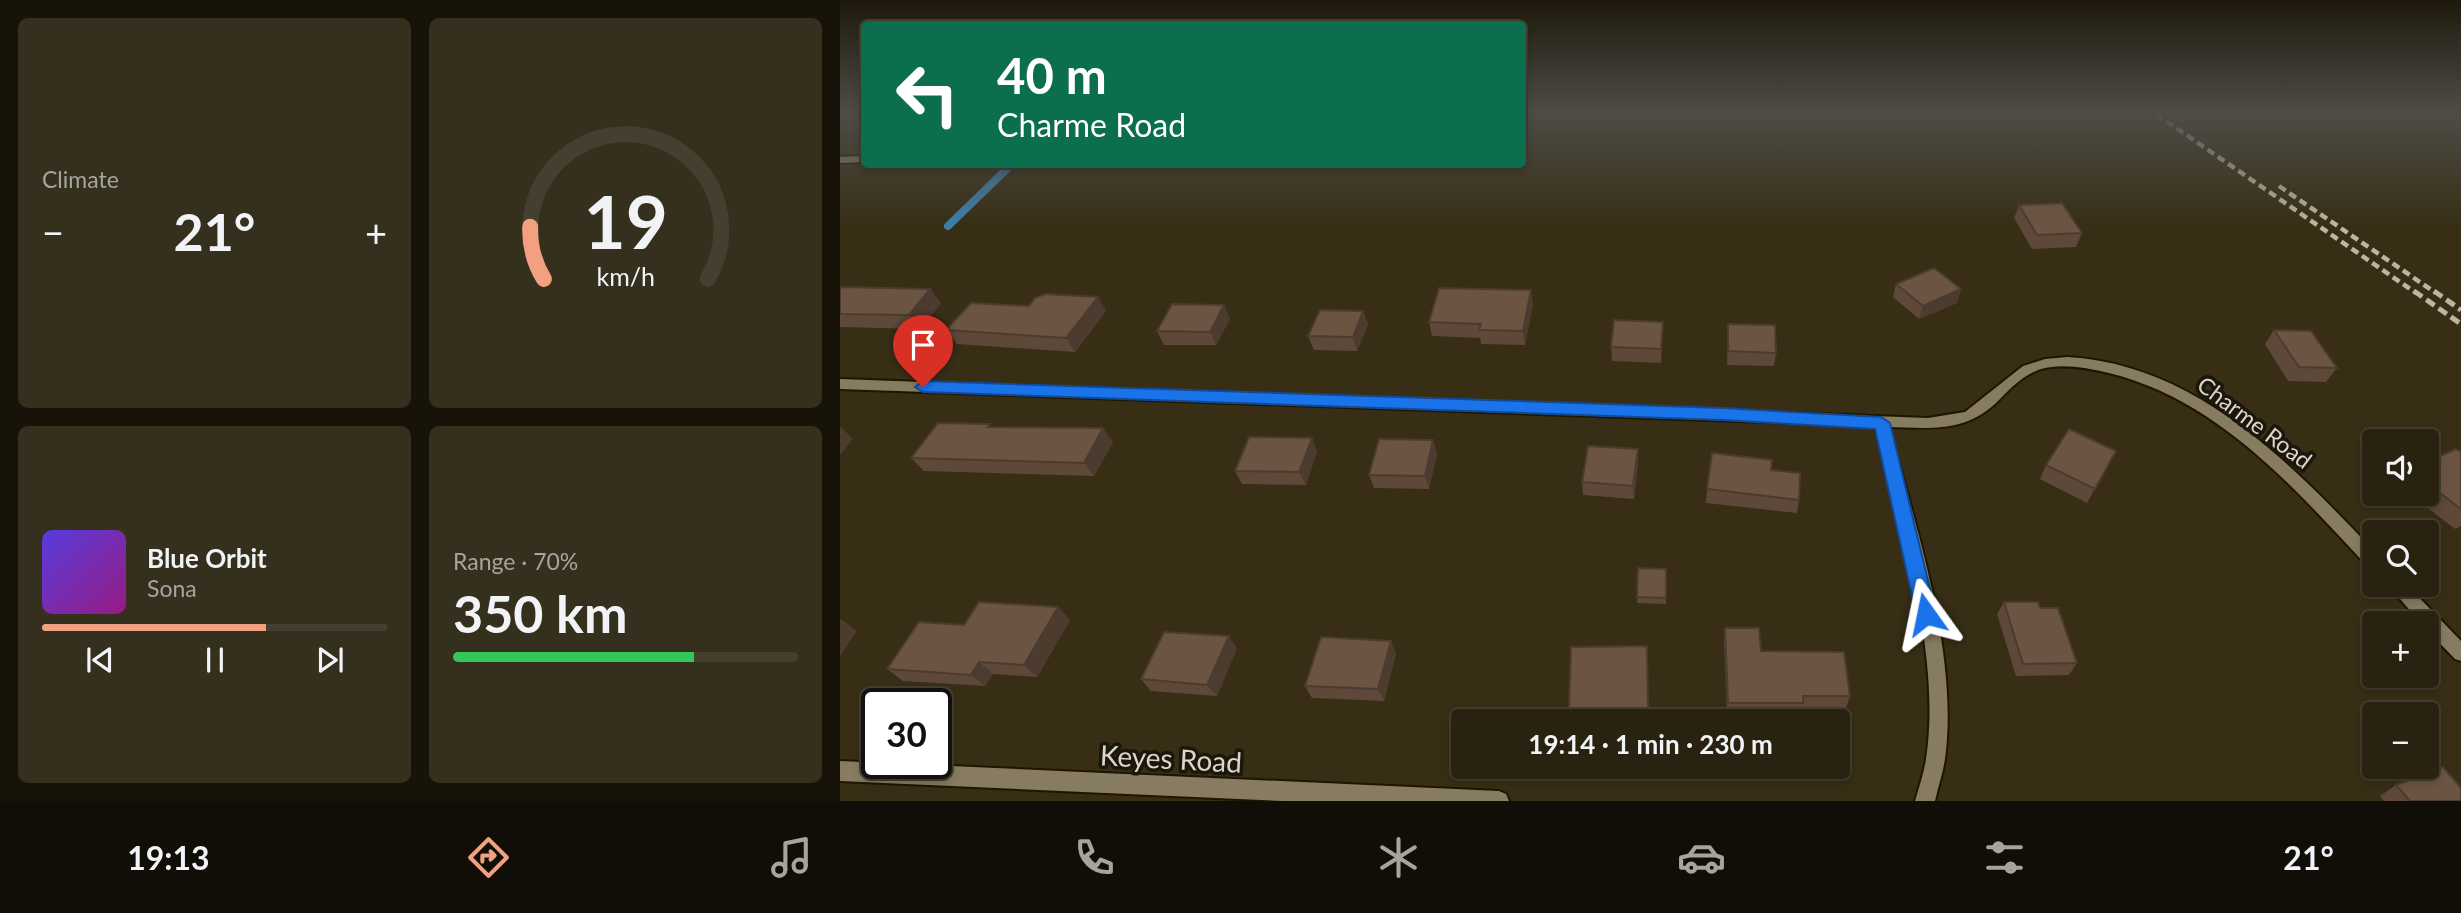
<!DOCTYPE html>
<meta charset="utf-8">
<style>
:root{--surface:#292210;--page:#352f1e;--text:#f1f3f6;--muted:#a5a49f;--line:#453f30;--accent:#f2a080}
body{margin:0;font-family:Lato,sans-serif;background:var(--page);color:var(--text);height:100vh;display:flex;flex-direction:column;font-size:26px;white-space:nowrap}
*{box-sizing:border-box;margin:0}
p{font-size:23px;color:var(--muted)}
.icon{flex:none;width:38px;height:38px;fill:none;stroke:currentColor;stroke-width:2;stroke-linecap:round;stroke-linejoin:round}
.map{position:relative;flex:1;overflow:hidden}
.panel{display:flex;flex-direction:column;gap:18px;padding:18px;background:#171309;width:840px}
.panel>*{flex:none}
.banner{position:absolute;left:21px;top:21px;width:665px;height:147px;border-radius:7px;box-shadow:0 4px 10px #0003,0 0 0 2px var(--line);background:#0b6e4f;color:#fff;overflow:hidden}
.fabs{position:absolute;left:1522px;top:429px;display:grid;gap:14px}
.fabs a{display:grid;place-items:center;width:77px;height:77px;border-radius:7px;background:var(--surface);box-shadow:0 4px 10px #0003,0 0 0 2px var(--line);font-size:35px}
.speed{position:absolute;left:21px;top:688px;display:flex;gap:14px;font-size:35px;font-weight:700;text-align:center}
.speed>*{display:grid;place-content:center;width:91px;height:91px;border-radius:50%;background:var(--surface);box-shadow:0 4px 10px #0003,0 0 0 2px var(--line);line-height:1}
.speed .limit{border:4px solid #111;border-radius:10px;background:#fff;color:#111}
.pin{position:absolute;display:grid;place-items:center;width:60px;height:60px;color:#fff;margin:-72px -30px;border-radius:50% 50% 50% 0;rotate:-45deg;box-shadow:0 0 7px #0007}
.pin .icon{rotate:45deg}
.me{position:absolute;width:77px;margin:-38px;rotate:348deg;stroke-linejoin:round;filter:drop-shadow(0 0 5px #0008)}
.turn{display:flex;align-items:center;gap:24px;height:147px;padding:0 21px;font-size:32px}
.turn .icon{width:91px;height:91px;stroke-width:2.5}
.turn b{display:block;font-size:49px;line-height:60px}
.big{font-size:52px;font-weight:700;line-height:1.1}
.panel .tile{flex:1;display:flex;flex-direction:column;justify-content:center;gap:10px;min-width:0;padding:0 24px;border-radius:10px;background:var(--page)}
.panel .dial{align-items:center;gap:0}
.dial svg{height:182px;overflow:visible;fill:none;stroke:var(--line);stroke-width:7;stroke-linecap:round;text-anchor:middle}
.dial text{fill:var(--text);stroke:none}
.song{display:flex;align-items:center;gap:21px}
.cover{width:84px;height:84px;border-radius:10px;background:linear-gradient(135deg,hsl(250 70% 55%),hsl(310 70% 35%))}
.played{height:7px;border-radius:4px;background:linear-gradient(90deg,var(--accent) 65%,var(--line) 65%)}
.keys{display:flex;justify-content:space-around;direction:ltr}
.heat{display:flex;justify-content:space-between;align-items:center;font-size:38px;direction:ltr}
.charge{height:10px;border-radius:5px;background:linear-gradient(90deg,#34c759 70%,var(--line) 0)}
.panel .tiles{flex:1;display:grid;gap:18px;grid-template-columns:repeat(2,1fr)}
.trip{position:absolute;left:611px;top:709px;width:399px;height:70px;border-radius:7px;background:var(--surface);box-shadow:0 4px 10px #0003,0 0 0 2px var(--line);font-weight:700;line-height:70px;text-align:center}
.dock{display:flex;height:112px;justify-content:space-around;align-items:center;background:#100e06;color:var(--muted)}
.dock .icon{width:49px;height:49px}
.dock .selected{color:var(--accent)}
.dock b{font-size:32px;color:var(--text)}
main{display:flex;flex:1;min-height:0}
.map>svg:first-child{display:block}
.lines{fill:none;stroke-linecap:round;stroke-linejoin:round}
.stream{stroke:#3c7fa9;stroke-width:8}
.minor-casing{stroke:#1e1600;stroke-width:4}
.minor{fill:#877c61;fill-rule:evenodd}
.rail-far1{stroke:#bbb5a4;stroke-width:4.5;stroke-dasharray:8 4.5;stroke-linecap:butt}
.rail{stroke:#bbb5a4;stroke-width:5;stroke-dasharray:10 5;stroke-linecap:butt}
.wall{fill:#5d483a}
.shaded-wall{fill:#4c3b2f}
.building{fill:#6c5443;stroke:#4c3b2f;stroke-width:2}
.route{fill:#1a73e8;stroke:#114b97;stroke-width:2}
.labels{text-anchor:middle;dominant-baseline:central;stroke-width:7;stroke-linejoin:round;paint-order:stroke}
.street-label{font-size:23px;fill:#dbd6c7;stroke:#1b170c}
.near-street-label{font-size:28px;fill:#dbd6c7;stroke:#1b170c}
</style>
<main>
<section class="panel">
<div class="tiles">
<div class="tile"><p>Climate</p>
<div class="heat"><a>−</a><b class="big">21°</b><a>+</a></div>
</div>
<div class="tile dial"><svg viewBox="0 0 100 80">
<path d="M14 69A42 42 0 1 1 86 69"/>
<path d="M14 69A42 42 0 0 1 8 46" stroke="#f2a080"/>
<text x="50" y="56" font-size="32" font-weight="700">19</text>
<text x="50" y="72" font-size="11">km/h</text>
</svg></div>
<div class="tile">
<div class="song"><i class="cover"></i><div><b>Blue Orbit</b><p>Sona</p></div></div>
<div class="played"></div>
<div class="keys"><svg class="icon" aria-label="previous" viewBox="0 0 24 24"><path d="M18 5L8 12l10 7zM5 5v14"/></svg><svg class="icon" aria-label="pause" viewBox="0 0 24 24"><path d="M8 5v14M16 5v14"/></svg><svg class="icon" aria-label="next" viewBox="0 0 24 24"><path d="M6 5l10 7-10 7zM19 5v14"/></svg></div>
</div>
<div class="tile"><p>Range · 70%</p><b class="big">350 km</b><div class="charge"></div></div>
</div>
</section>
<div class="map">
<svg width="1621" height="801" viewBox="0 0 1621 801">
<rect width="100%" height="100%" fill="#372e15"/>
<g class="lines">
<!-- stream -->
<polyline class="stream" points="108,226 172,164"/>
<defs>
<g id="minor">
<polygon points="24,156 24,162 0,163 0,157"/>
<path d="M1227,357C1357,364 1451,464 1535,552V570L1529,568C1455,489 1379,400 1269,373C1248,368 1222,363 1201,369C1182,375 1168,391 1155,404C1123,433 1089,428 1049,427C1076,528 1119,654 1105,759C1103,773 1098,787 1095,801H1075C1079,787 1084,773 1086,759C1102,655 1060,528 1035,426L0,389V379L1088,418L1125,412L1183,366L1205,359Z"/>
<polygon points="1547,584 1566,584 1621,641 1621,661 1615,659 1587,630 1587,623 1581,623"/>
<polygon points="0,761 659,791 666,794 669,801 443,801 0,781"/>
</g>
</defs>
<!-- minor casing -->
<use href="#minor" class="minor-casing"/>
<!-- minor -->
<use href="#minor" class="minor"/>
<!-- rail-far1 -->
<g class="rail-far1">
<polyline points="1316,114 1576,293"/>
<polyline points="1439,186 1596,293"/>
</g>
<!-- rail -->
<g class="rail">
<polyline points="1574,291 1621,324"/>
<polyline points="1594,291 1621,310"/>
</g>
</g>
<!-- wall -->
<g class="wall">
<polygon points="1179,205 1242,233 1236,247 1192,249 1174,218"/>
<polygon points="1056,284 1121,289 1117,303 1079,319 1053,297"/>
<polygon points="0,287 101,303 80,329 0,327"/>
<polygon points="258,297 266,311 235,352 117,344 106,330 189,306"/>
<polygon points="693,304 685,345 641,344 640,338 592,336 589,322"/>
<polygon points="523,311 528,325 517,351 474,350 468,336"/>
<polygon points="390,319 376,345 324,345 317,331"/>
<polygon points="823,322 821,363 772,361 771,347"/>
<polygon points="888,324 936,353 934,366 887,365"/>
<polygon points="1434,330 1497,368 1486,382 1448,381 1425,344"/>
<polygon points="153,427 273,442 254,476 84,471 71,458"/>
<polygon points="593,440 597,454 589,489 534,488 529,475"/>
<polygon points="798,449 798,463 794,499 743,495 742,482"/>
<polygon points="477,451 466,485 402,484 395,471"/>
<polygon points="1276,451 1247,503 1200,479 1206,465"/>
<polygon points="1621,452 1621,526 1615,529 1570,494 1587,494 1587,462"/>
<polygon points="931,470 959,500 957,513 866,503 867,489"/>
<polygon points="798,568 826,569 826,604 797,603"/>
<polygon points="1164,602 1200,608 1237,663 1229,675 1176,676 1157,614"/>
<polygon points="218,607 230,620 197,677 153,674 145,686 63,681 47,669"/>
<polygon points="885,628 921,651 1010,696 1006,708 962,707 960,715 887,714 884,640"/>
<polygon points="807,646 808,720 730,721 729,709"/>
<polygon points="397,648 377,696 311,691 301,679"/>
<polygon points="556,653 544,701 472,698 465,686"/>
<polygon points="1556,785 1621,801 1544,801 1540,796"/>
</g>
<!-- shaded-wall -->
<g class="shaded-wall">
<polygon points="90,289 101,303 80,329 69,315"/>
<polygon points="1121,289 1117,303 1079,319 1083,306"/>
<polygon points="691,290 693,304 685,345 683,331"/>
<polygon points="258,297 266,311 235,352 226,338"/>
<polygon points="384,305 390,319 376,345 370,332"/>
<polygon points="523,311 528,325 517,351 513,337"/>
<polygon points="0,426 13,439 0,455"/>
<polygon points="263,428 273,442 254,476 244,463"/>
<polygon points="472,438 477,451 466,485 459,472"/>
<polygon points="593,440 597,454 589,489 585,476"/>
<polygon points="798,449 798,463 794,499 793,486"/>
<polygon points="218,607 230,620 197,677 184,665"/>
<polygon points="1,619 17,631 0,656 0,620"/>
<polygon points="389,636 397,648 377,696 367,685"/>
<polygon points="551,641 556,653 544,701 538,689"/>
<polygon points="139,662 153,674 145,686 131,675"/>
</g>
<!-- building -->
<g class="building">
<polygon points="1222,203 1242,233 1197,235 1179,205"/>
<polygon points="1094,268 1121,289 1083,306 1056,284"/>
<polygon points="0,287 90,289 69,315 0,314"/>
<polygon points="599,288 691,290 683,331 639,330 641,324 589,322"/>
<polygon points="205,294 258,297 226,338 106,330 131,303 189,306 195,298"/>
<polygon points="332,304 384,305 370,332 317,331"/>
<polygon points="480,310 523,311 513,337 468,336"/>
<polygon points="774,320 823,322 821,349 771,347"/>
<polygon points="888,324 935,325 936,353 888,351"/>
<polygon points="1434,330 1471,331 1497,368 1459,367"/>
<polygon points="98,423 150,424 148,427 263,428 244,463 71,458"/>
<polygon points="1229,429 1276,451 1255,489 1206,465"/>
<polygon points="409,437 472,438 459,472 395,471"/>
<polygon points="539,439 593,440 585,476 529,475"/>
<polygon points="748,446 798,449 793,486 742,482"/>
<polygon points="1616,449 1621,452 1621,509 1587,483 1587,462"/>
<polygon points="872,453 932,460 931,470 960,473 959,500 867,489"/>
<polygon points="798,568 826,569 826,598 797,597"/>
<polygon points="139,602 218,607 184,665 139,662 131,675 47,669 79,622 124,625"/>
<polygon points="1164,602 1198,602 1200,608 1218,608 1237,663 1183,664"/>
<polygon points="885,628 919,628 921,651 1004,652 1010,696 963,696 963,703 888,703"/>
<polygon points="324,632 389,636 367,685 301,679"/>
<polygon points="481,637 551,641 538,689 465,686"/>
<polygon points="807,646 808,709 729,709 731,647"/>
<polygon points="1603,767 1621,788 1621,801 1570,801 1556,785"/>
</g>
<!-- sky -->
<linearGradient id="sky" x2="0" y2="1"><stop stop-color="#1e190c"/><stop offset="0.5" stop-color="#4d4c46"/><stop offset="1" stop-color="#4d4c46" stop-opacity="0"/></linearGradient>
<rect width="1621" height="226" fill="url(#sky)"/>
<!-- route -->
<polygon class="route" points="83,381 883,408 1041,417 1050,423 1096,614 1093,620 1086,622 1079,620 1076,614 1035,429 883,420 83,392 75,387"/>
<g class="labels">
<!-- street labels -->
<g class="street-label">
<text transform="translate(1415 422) rotate(37)">Charme Road</text>
</g>
<!-- near-street labels -->
<g class="near-street-label">
<text transform="translate(331 758) rotate(3)">Keyes Road</text>
</g>
</g>
</svg>
<div class="fabs">
<a><svg class="icon" aria-label="sound" viewBox="0 0 24 24"><path d="M4 9h4l5-4v14l-5-4H4zM17 9q2 3 0 6"/></svg></a>
<a><svg class="icon" aria-label="search" viewBox="0 0 24 24"><circle cx="10" cy="10" r="6"/><path d="M15 15l6 6"/></svg></a>
<a>+</a>
<a>−</a>
</div>
<div class="speed"><div class="limit">30</div></div>
<div class="pin" style="left:83px;top:387px;background:#d93025"><svg class="icon" aria-label="arrive" viewBox="0 0 24 24"><path d="M6 21V4h12l-3 4 3 4H6"/></svg></div>
<svg class="me" style="left:1086px;top:614px" viewBox="-20 -20 40 40"><path d="M0-17L14 15 0 8-14 15z" fill="#1a73e8" stroke="#fff" stroke-width="4"/></svg>
<div class="trip">19:14 · 1 min · 230 m</div>
<div class="banner">
<div class="turn"><svg class="icon" aria-label="left" viewBox="0 0 24 24"><path d="M17 20v-9H6M10 6l-5 5 5 5"/></svg><div><b>40 m</b>Charme Road</div></div>
</div>
</div>
</main>
<nav class="dock">
<b>19:13</b>
<svg class="icon selected" aria-label="directions" viewBox="0 0 24 24"><path d="M12 3l9 9-9 9-9-9zM9 14v-3h6M13 9l2 2-2 2"/></svg>
<svg class="icon" aria-label="music" viewBox="0 0 24 24"><path d="M9 18V5l10-2v13"/><circle cx="6" cy="18" r="3"/><circle cx="16" cy="16" r="3"/></svg>
<svg class="icon" aria-label="phone" viewBox="0 0 24 24"><path d="M5 4h4l2 5-3 2q2 4 5 5l2-3 5 2v4C11 20 4 13 5 4z"/></svg>
<svg class="icon" aria-label="climate" viewBox="0 0 24 24"><path d="M12 3v18M4 7l16 10M4 17L20 7"/></svg>
<svg class="icon" aria-label="car" viewBox="0 0 24 24"><path d="M5 17H2v-5l4-1 3-4h7l3 4 3 1v5h-3M9 17h6M6 11h13"/><circle cx="7" cy="17" r="2"/><circle cx="17" cy="17" r="2"/></svg>
<svg class="icon" aria-label="filters" viewBox="0 0 24 24"><path d="M4 7h16M4 17h16"/><circle cx="9" cy="7" r="2"/><circle cx="15" cy="17" r="2"/></svg>
<b>21°</b>
</nav>
